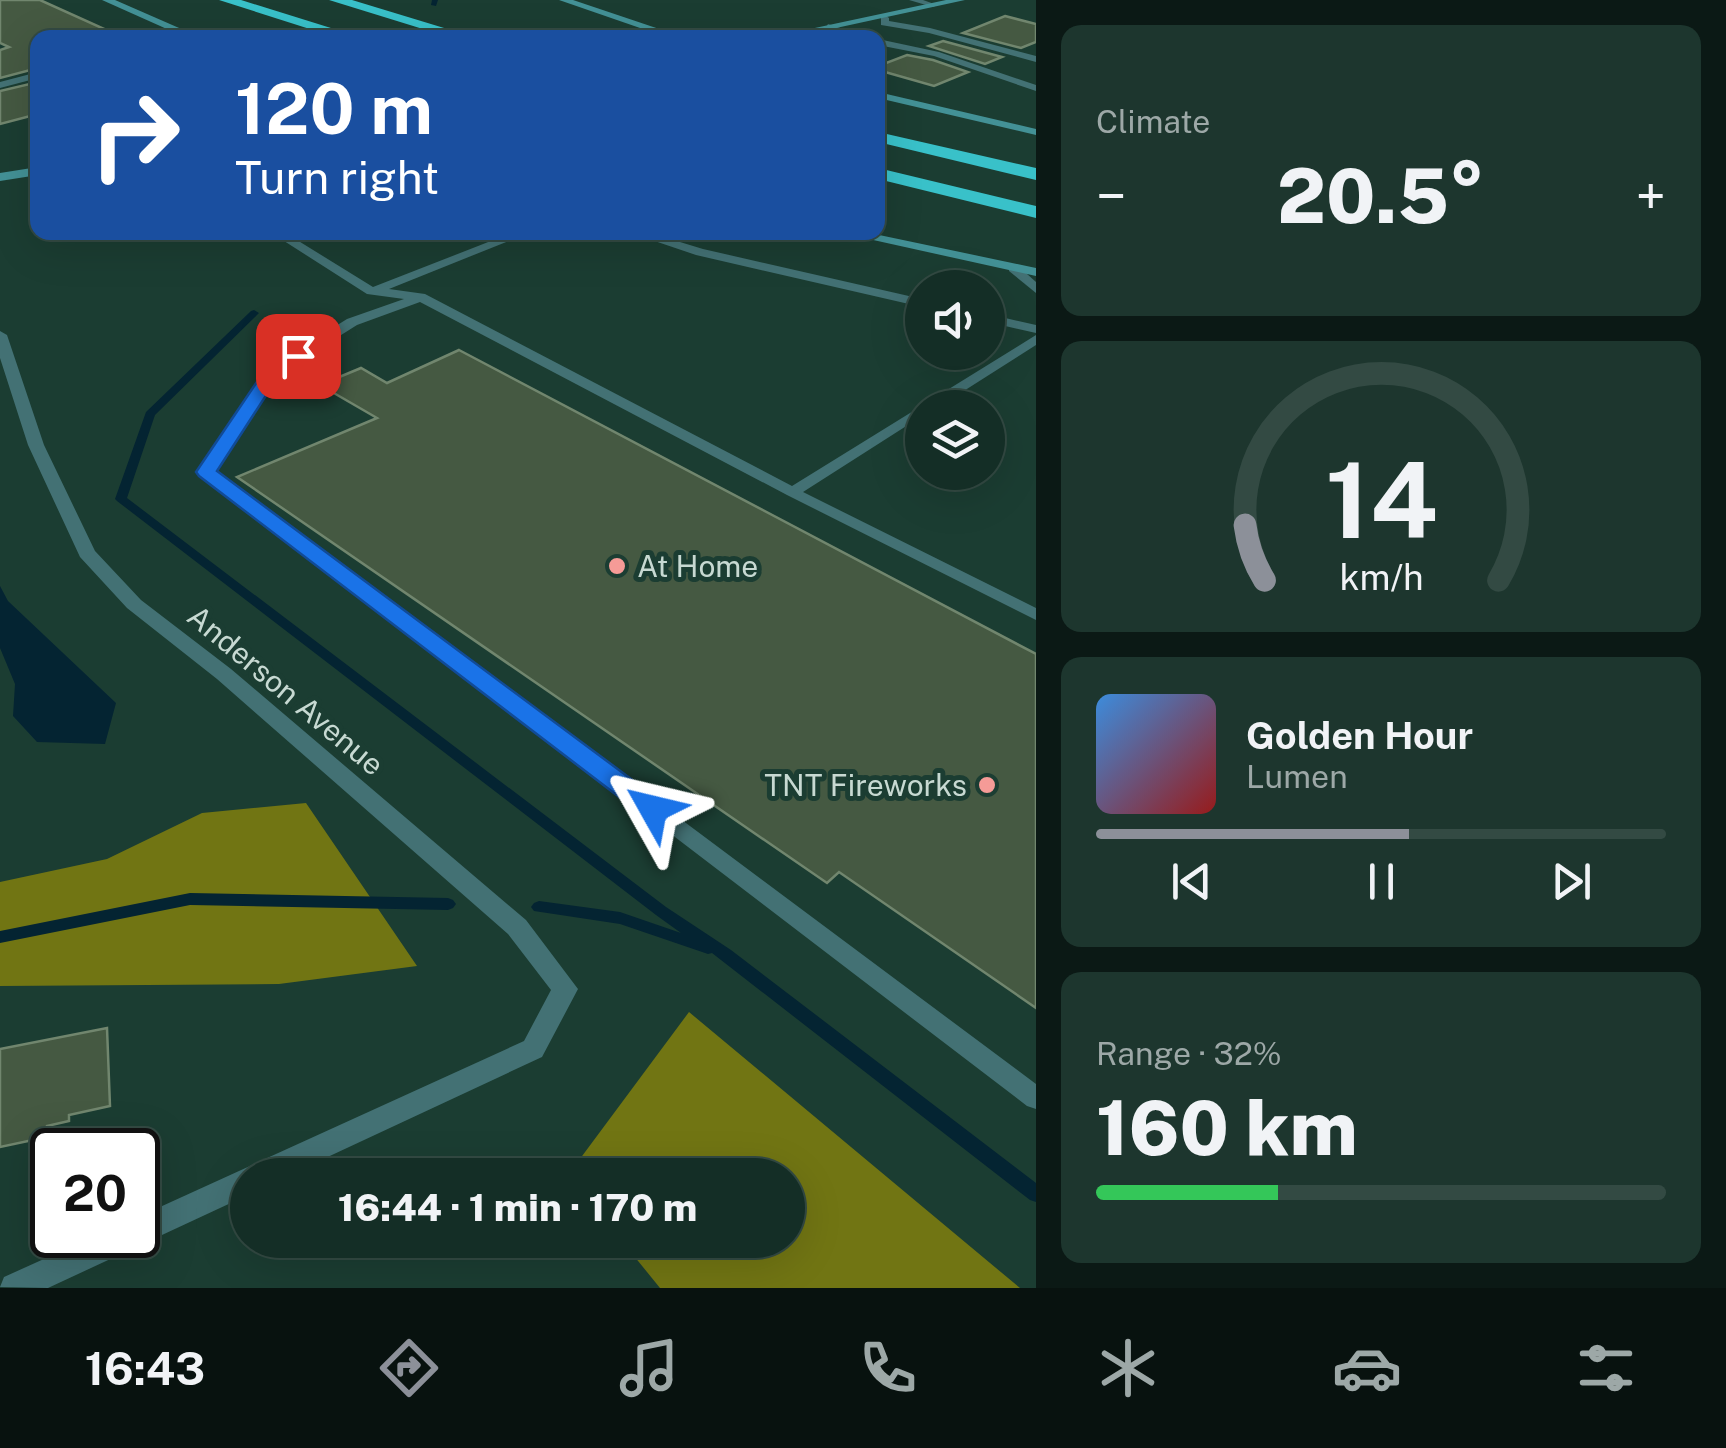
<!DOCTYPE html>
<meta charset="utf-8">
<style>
:root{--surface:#142e26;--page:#1d362e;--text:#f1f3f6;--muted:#9da8a7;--line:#334a43;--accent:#8c9099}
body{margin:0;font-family:"Public Sans",sans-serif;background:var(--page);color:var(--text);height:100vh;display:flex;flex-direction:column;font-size:38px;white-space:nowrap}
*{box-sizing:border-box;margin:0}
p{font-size:32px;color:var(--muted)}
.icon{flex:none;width:55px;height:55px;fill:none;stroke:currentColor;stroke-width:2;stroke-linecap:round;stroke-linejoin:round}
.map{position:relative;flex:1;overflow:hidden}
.side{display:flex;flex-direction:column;gap:25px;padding:25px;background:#0b1915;width:690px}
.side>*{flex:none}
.banner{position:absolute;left:30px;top:30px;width:855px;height:210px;border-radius:20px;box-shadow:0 10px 40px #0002,0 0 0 2px var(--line);background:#1a4fa0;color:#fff;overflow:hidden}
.tools{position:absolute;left:905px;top:270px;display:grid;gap:20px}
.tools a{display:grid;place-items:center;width:100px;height:100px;border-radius:50%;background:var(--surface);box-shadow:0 10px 40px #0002,0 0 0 2px var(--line);font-size:50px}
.speed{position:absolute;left:30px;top:1128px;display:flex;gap:20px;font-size:50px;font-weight:700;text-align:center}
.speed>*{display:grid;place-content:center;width:130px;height:130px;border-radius:50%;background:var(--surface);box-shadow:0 10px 40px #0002,0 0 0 2px var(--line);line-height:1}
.speed .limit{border:5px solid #111;border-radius:15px;background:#fff;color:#111}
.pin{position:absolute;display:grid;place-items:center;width:85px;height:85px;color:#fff;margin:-42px;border-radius:20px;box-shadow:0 5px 15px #0006}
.me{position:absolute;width:110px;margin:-55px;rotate:307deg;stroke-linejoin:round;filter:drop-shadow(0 0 8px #0008)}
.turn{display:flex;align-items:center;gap:35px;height:210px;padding:0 40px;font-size:45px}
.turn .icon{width:130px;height:130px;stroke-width:2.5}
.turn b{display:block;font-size:70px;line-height:85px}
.big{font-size:75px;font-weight:800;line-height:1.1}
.side .tile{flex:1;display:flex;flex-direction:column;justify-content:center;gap:15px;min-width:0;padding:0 35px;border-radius:20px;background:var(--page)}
.side .dial{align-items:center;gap:0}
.dial svg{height:260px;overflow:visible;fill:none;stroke:var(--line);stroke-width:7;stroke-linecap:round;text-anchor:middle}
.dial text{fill:var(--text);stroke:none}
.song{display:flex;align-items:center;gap:30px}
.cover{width:120px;height:120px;border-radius:15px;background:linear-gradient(135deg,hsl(210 70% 55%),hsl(0 70% 35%))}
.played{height:10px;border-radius:5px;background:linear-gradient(90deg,var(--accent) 55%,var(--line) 55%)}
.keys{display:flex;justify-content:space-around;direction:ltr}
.heat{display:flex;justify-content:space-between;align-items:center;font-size:55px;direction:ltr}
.charge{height:15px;border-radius:8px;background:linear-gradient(90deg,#34c759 32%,var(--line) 0)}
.trip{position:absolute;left:230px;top:1158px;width:575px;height:100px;border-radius:50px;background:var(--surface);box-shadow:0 10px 40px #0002,0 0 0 2px var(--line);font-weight:800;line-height:100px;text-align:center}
.menu{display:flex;height:160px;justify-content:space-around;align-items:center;background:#08120f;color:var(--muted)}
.menu .icon{width:70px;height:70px}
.menu .selected{color:var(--accent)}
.menu b{font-size:45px;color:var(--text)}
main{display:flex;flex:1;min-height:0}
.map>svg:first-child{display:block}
.forest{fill:#717513}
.water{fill:#042432}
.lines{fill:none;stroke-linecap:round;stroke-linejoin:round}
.stream{fill:#042432;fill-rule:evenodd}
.building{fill:#455942;stroke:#71866e;stroke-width:2.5}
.lane{fill:#437174;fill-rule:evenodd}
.street{fill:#437174;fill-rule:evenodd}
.secondary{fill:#439196;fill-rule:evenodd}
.highway{fill:#39c1c9;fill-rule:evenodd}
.route{fill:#1a73e8;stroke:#114b97;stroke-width:2.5}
.poi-dot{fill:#f59b97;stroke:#1b3d32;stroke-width:4}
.labels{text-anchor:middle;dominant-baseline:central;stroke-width:10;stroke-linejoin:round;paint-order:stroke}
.poi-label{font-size:30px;fill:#c7d9d2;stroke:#1b3d32;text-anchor:start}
.street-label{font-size:30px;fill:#c7d9d2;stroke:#1b3d32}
</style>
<main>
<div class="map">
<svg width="1036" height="1288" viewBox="0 0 1036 1288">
<rect width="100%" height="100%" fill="#1b3d32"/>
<!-- forest -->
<g class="forest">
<polygon points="306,803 417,966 279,984 0,986 0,882 107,859 202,813"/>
<polygon points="689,1012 1020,1288 660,1288 621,1240 788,1240 788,1175 568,1175"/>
</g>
<!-- water -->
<polygon class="water" points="0,586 8,601 116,703 105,744 37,742 13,716 15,684 0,648"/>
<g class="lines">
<!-- stream -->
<g class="stream">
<polygon points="432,0 438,0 436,6 431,5"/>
<polygon points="254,310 259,313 257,315 155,415 127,498 666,907 731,950 1036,1183 1036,1202 1030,1200 712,953 708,954 620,924 534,911 531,907 534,903 539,901 620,912 681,933 656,915 117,501 115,499 146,412 251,311"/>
<polygon points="190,893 448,898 453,900 456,904 453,908 448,910 190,905 0,943 0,931"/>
</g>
</g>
<!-- building -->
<g class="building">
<polygon points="0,0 40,0 111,32 92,38 38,38 38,68 0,78 0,50 9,47 0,43"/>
<polygon points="1005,16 1036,24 1036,42 1021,48 963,33"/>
<polygon points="943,41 1002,57 985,64 929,46"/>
<polygon points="907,55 933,60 968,72 934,86 878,70 878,66"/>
<polygon points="38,82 38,114 0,124 0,91"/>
<polygon points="459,350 1036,654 1036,1008 839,872 827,883 237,477 377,418 320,385 361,368 387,383"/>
<polygon points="107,1028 110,1106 69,1115 69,1121 47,1126 47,1137 0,1147 0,1049"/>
</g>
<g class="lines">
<!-- lane -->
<g class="lane">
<polygon points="909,0 923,0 937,5 933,7"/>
<polygon points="885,15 889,18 889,21 930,28 1036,56 1036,62 929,33 881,25 881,18"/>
<polygon points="828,24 865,36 866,38 852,38 825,29"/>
<polygon points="878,39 939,52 1036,85 1036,91 934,56 878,45"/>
<polygon points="270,232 284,232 373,287 514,232 531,232 389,289 425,294 792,486 1036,335 1036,345 937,408 922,408 922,416 803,492 1036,608 1036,620 787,495 420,302 357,325 276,376 214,471 1036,1084 1036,1109 1027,1106 201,475 198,472 266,370 347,319 404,299 367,294"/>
<polygon points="628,232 647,232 703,249 922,299 922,307 696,255"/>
<polygon points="1009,265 1017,265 1036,282 1036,293 1009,271"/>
<polygon points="988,314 1036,325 1036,333 988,322"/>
</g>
<!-- street -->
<g class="street">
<polygon points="38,72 38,78 0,88 0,82"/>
<polygon points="0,331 7,335 44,445 95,551 141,600 231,669 526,920 578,989 542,1057 289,1175 248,1175 248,1195 48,1288 0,1287 4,1277 97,1235 138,1235 138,1217 524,1041 551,990 508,934 217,679 127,608 80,557 28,445 0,358"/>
</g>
<!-- secondary -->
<g class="secondary">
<polygon points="102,0 115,0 202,38 187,38"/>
<polygon points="559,0 573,0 686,38 669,38"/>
<polygon points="946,0 965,0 790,38 768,38"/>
<polygon points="878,92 1036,129 1036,135 878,98"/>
<polygon points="38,167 38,175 0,181 0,173"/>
<polygon points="837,232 865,232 1036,268 1036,276"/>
</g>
<!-- highway -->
<g class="highway">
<polygon points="219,0 241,0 363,38 338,38"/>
<polygon points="329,0 352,0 477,38 452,38"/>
<polygon points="878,132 1036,168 1036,180 878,142"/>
<polygon points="878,168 1036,206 1036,218 878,179"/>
</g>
</g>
<!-- route -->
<polygon class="route" points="298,351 307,356 278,377 217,471 662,802 666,809 662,816 644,816 199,476 196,472 265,370"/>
<!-- markers -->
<g class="poi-dot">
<circle cx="617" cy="566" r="10"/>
<circle cx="987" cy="785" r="10"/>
</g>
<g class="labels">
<!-- poi labels -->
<g class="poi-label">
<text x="637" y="566">At Home</text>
<text x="967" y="785" text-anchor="end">TNT Fireworks</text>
</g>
<!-- street labels -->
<g class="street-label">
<text transform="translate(286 690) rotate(40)">Anderson Avenue</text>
</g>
</g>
</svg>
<div class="tools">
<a><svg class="icon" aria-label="sound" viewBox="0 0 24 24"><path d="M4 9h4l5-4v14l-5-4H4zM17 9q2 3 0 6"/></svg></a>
<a><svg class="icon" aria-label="layers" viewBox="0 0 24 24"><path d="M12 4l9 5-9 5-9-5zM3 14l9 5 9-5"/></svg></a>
</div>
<div class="speed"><div class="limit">20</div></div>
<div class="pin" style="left:298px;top:356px;background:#d93025"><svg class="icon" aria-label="arrive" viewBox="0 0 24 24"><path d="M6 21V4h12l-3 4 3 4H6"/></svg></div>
<svg class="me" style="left:653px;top:809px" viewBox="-20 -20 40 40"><path d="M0-17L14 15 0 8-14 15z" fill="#1a73e8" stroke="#fff" stroke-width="4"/></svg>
<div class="trip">16:44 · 1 min · 170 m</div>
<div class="banner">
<div class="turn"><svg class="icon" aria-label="right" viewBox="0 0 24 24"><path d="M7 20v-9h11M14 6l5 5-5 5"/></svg><div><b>120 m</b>Turn right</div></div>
</div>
</div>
<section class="side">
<div class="tile"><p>Climate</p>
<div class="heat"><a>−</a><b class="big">20.5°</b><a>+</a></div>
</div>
<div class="tile dial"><svg viewBox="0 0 100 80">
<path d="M14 69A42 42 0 1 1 86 69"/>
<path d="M14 69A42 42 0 0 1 8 52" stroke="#8c9099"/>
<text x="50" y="56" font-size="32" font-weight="700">14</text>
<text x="50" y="72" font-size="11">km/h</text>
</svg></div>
<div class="tile">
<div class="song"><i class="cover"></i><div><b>Golden Hour</b><p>Lumen</p></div></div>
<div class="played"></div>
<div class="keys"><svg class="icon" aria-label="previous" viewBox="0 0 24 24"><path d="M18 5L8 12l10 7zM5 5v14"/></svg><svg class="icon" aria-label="pause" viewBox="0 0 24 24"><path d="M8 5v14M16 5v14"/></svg><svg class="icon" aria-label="next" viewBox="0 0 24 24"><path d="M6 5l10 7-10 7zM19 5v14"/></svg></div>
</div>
<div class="tile"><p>Range · 32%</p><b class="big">160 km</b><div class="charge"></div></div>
</section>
</main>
<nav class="menu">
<b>16:43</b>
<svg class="icon selected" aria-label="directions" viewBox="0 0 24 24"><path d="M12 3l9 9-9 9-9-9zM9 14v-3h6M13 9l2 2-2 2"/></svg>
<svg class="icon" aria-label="music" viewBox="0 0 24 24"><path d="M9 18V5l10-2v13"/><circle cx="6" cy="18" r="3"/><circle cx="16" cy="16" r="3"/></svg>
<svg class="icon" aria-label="phone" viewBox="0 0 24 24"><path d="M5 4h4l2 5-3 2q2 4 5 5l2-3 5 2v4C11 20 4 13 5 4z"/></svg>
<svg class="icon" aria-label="climate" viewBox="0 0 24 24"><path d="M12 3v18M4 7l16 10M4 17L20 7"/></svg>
<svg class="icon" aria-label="car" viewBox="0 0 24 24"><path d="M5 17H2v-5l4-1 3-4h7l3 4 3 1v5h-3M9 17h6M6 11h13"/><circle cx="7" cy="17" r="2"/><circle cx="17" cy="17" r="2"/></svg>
<svg class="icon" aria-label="filters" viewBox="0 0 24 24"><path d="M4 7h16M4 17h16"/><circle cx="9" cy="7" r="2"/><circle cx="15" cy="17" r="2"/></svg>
</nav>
